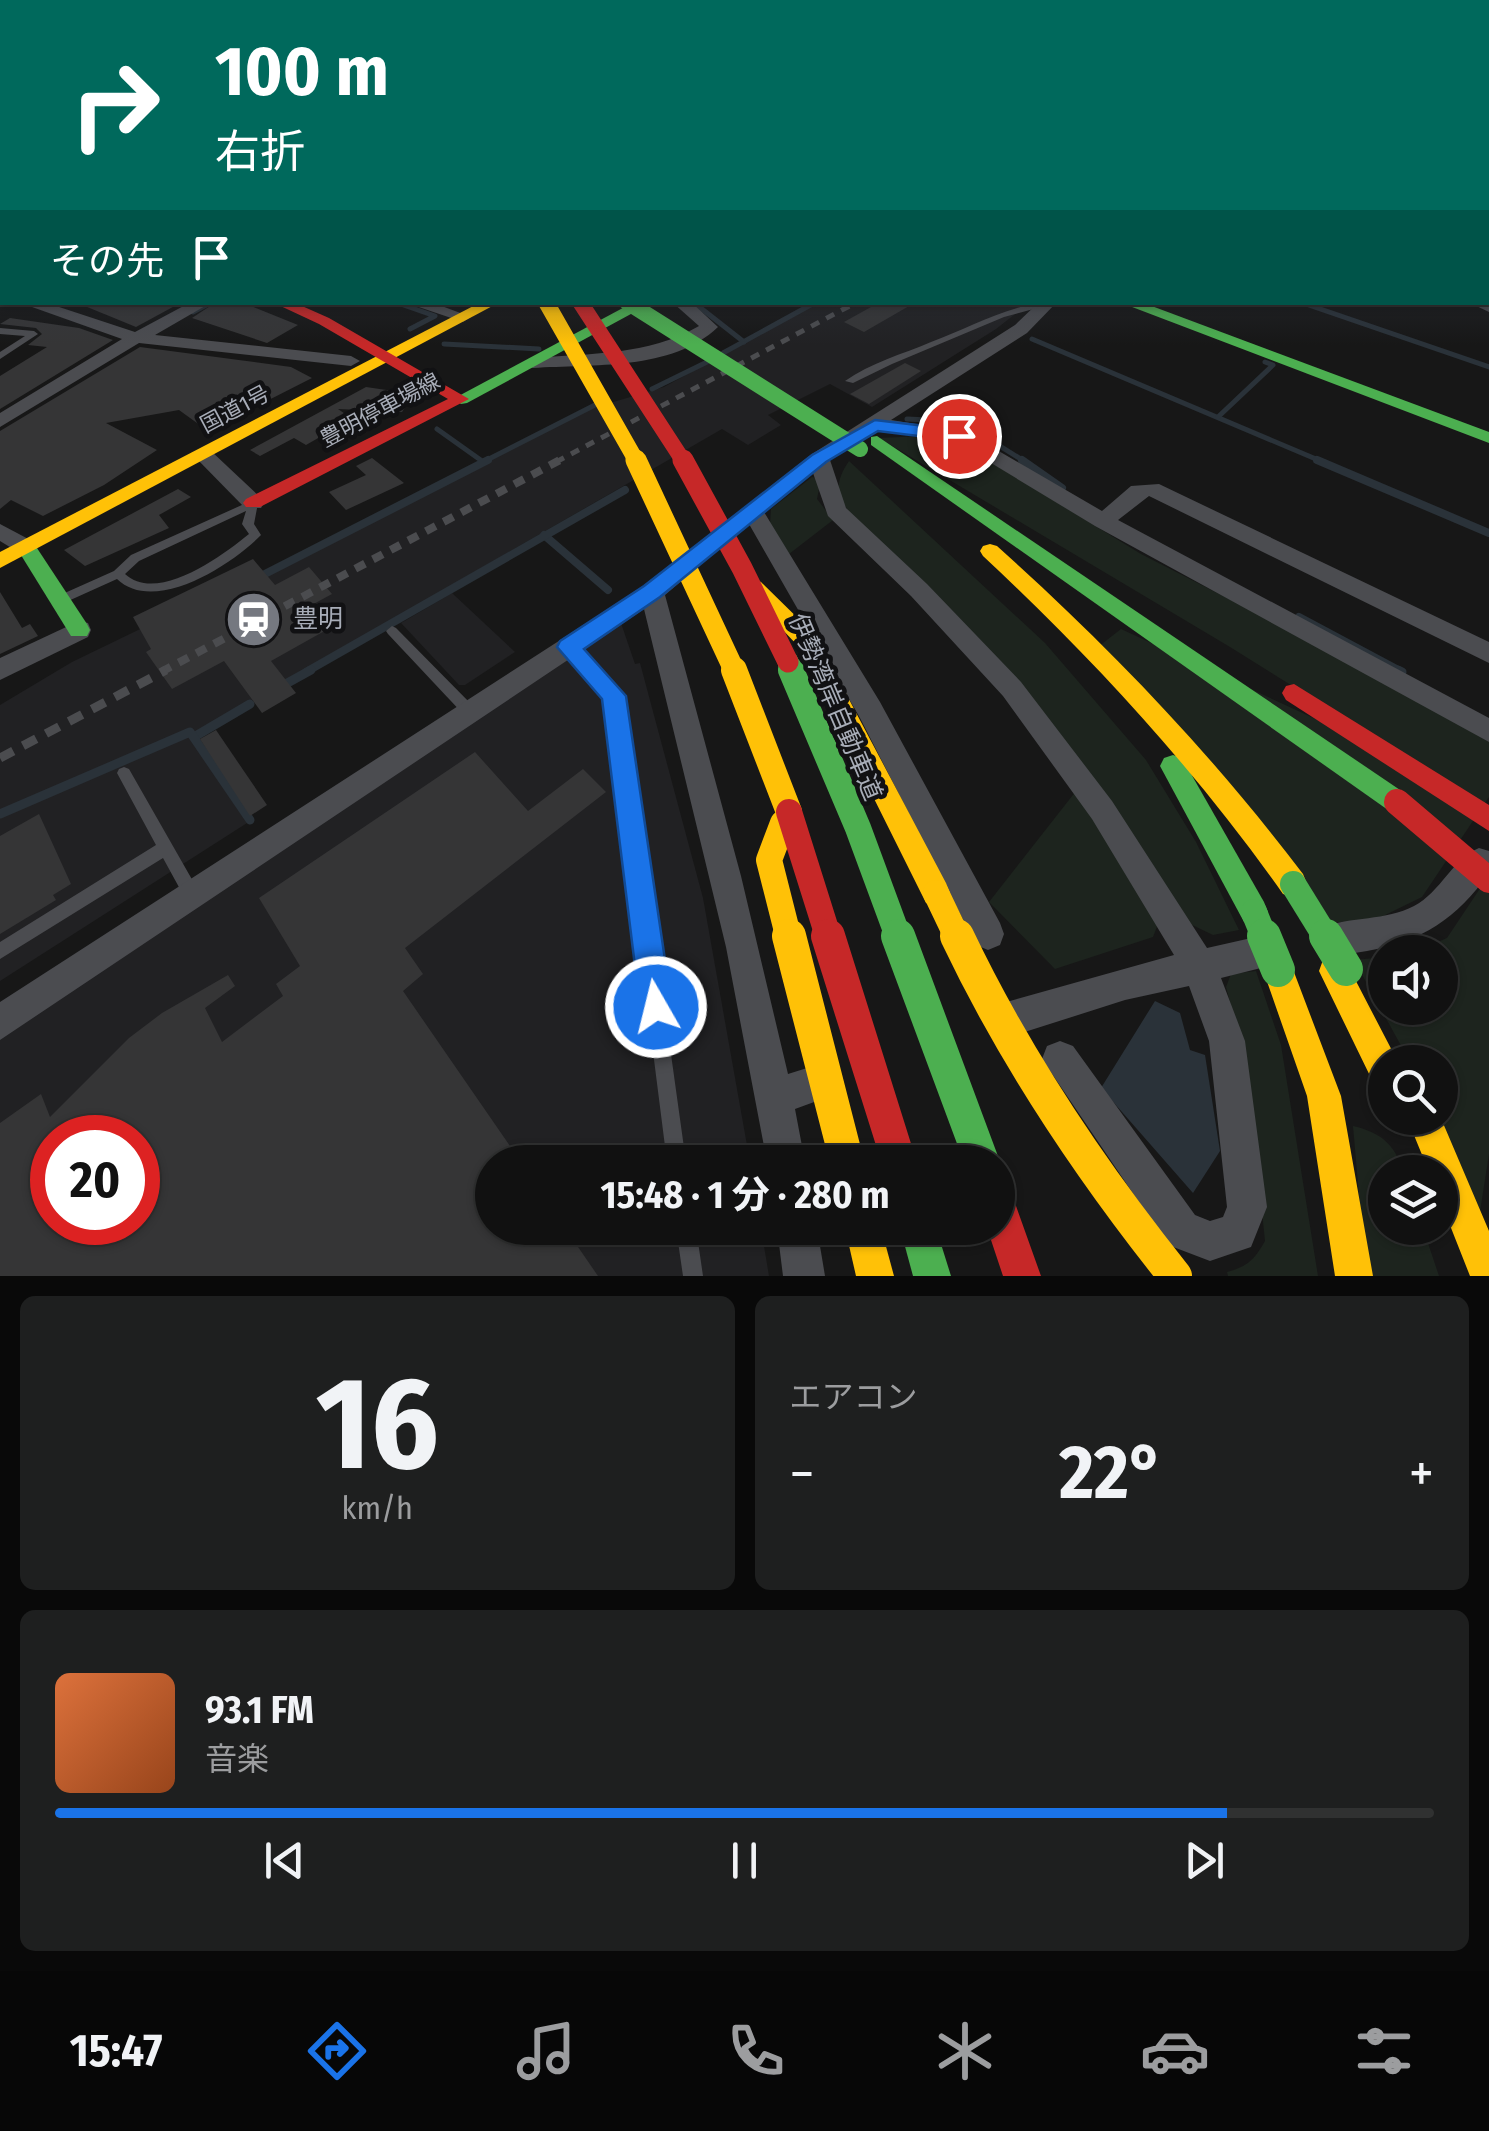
<!DOCTYPE html>
<html lang="ja">
<meta charset="utf-8">
<style>
:root{--surface:#111;--page:#1e1f1f;--text:#f1f3f6;--muted:#9c9d9f;--line:#303131;--accent:#1a73e8}
body{margin:0;font-family:"Fira Sans Condensed","Noto Sans JP",sans-serif;background:var(--page);color:var(--text);height:100vh;display:flex;flex-direction:column;font-size:38px;white-space:nowrap}
*{box-sizing:border-box;margin:0}
p{font-size:32px;color:var(--muted)}
.icon{flex:none;width:55px;height:55px;fill:none;stroke:currentColor;stroke-width:2;stroke-linecap:round;stroke-linejoin:round}
.map{position:relative;height:1276px;overflow:hidden}
.drawer{display:flex;flex-direction:column;gap:20px;padding:20px;background:#090909;flex:1}
.drawer>*{flex:none}
.guide{position:absolute;left:0px;top:0px;width:1490px;height:305px;box-shadow:0 2px 8px #0004,0 0 0 2px var(--line);background:#00695c;color:#fff;overflow:hidden}
.tools{position:absolute;left:1368px;top:935px;display:grid;gap:20px}
.tools a{display:grid;place-items:center;width:90px;height:90px;border-radius:50%;background:var(--surface);box-shadow:0 2px 8px #0004,0 0 0 2px var(--line);font-size:50px}
.speed{position:absolute;left:30px;top:1115px;display:flex;gap:20px;font-size:50px;font-weight:700;text-align:center}
.speed>*{display:grid;place-content:center;width:130px;height:130px;border-radius:50%;background:var(--surface);box-shadow:0 2px 8px #0004,0 0 0 2px var(--line);line-height:1}
.speed .limit{border:15px solid #d22;background:#fff;color:#111}
.pin{position:absolute;display:grid;place-items:center;width:85px;height:85px;color:#fff;margin:-42px;border:5px solid #fff;border-radius:50%;box-shadow:0 2px 10px #0007}
.me{position:absolute;width:110px;margin:-55px;rotate:352deg;stroke-linejoin:round;filter:drop-shadow(0 0 8px #0008)}
.turn{display:flex;align-items:center;gap:35px;height:210px;padding:0 50px;font-size:45px}
.turn .icon{width:130px;height:130px;stroke-width:2.5}
.turn b{display:block;font-size:70px;line-height:85px}
.then{display:flex;align-items:center;height:95px;padding:0 50px;background:#0003;gap:20px;font-size:38px}
.big{font-size:75px;font-weight:700;line-height:1.1}
.drawer .widget{flex:1;display:flex;flex-direction:column;justify-content:center;gap:15px;min-width:0;padding:0 35px;border-radius:15px;background:var(--page)}
.drawer .dial{align-items:center;gap:0}
.dial b{font-size:130px;line-height:1}
.song{display:flex;align-items:center;gap:30px}
.cover{width:120px;height:120px;border-radius:15px;background:linear-gradient(135deg,hsl(20 70% 55%),hsl(20 70% 35%))}
.played{height:10px;border-radius:5px;background:linear-gradient(90deg,var(--accent) 85%,var(--line) 85%)}
.keys{display:flex;justify-content:space-around;direction:ltr}
.heat{display:flex;justify-content:space-between;align-items:center;font-size:55px;direction:ltr}
.drawer .tiles{flex:1;display:grid;gap:20px;grid-template-columns:1fr 1fr}
.widget:last-child{grid-column:span 2}
.trip{position:absolute;left:475px;top:1145px;width:540px;height:100px;border-radius:50px;background:var(--surface);box-shadow:0 2px 8px #0004,0 0 0 2px var(--line);font-weight:700;line-height:100px;text-align:center}
.menu{display:flex;height:160px;justify-content:space-around;align-items:center;background:#070707;color:var(--muted)}
.menu .icon{width:70px;height:70px}
.menu .on{color:var(--accent)}
.menu b{font-size:45px;color:var(--text)}
.map>svg:first-child{display:block}
.built{fill:#212123;fill-rule:evenodd}
.green{fill:#1d241e}
.water{fill:#2a3239}
.lines{fill:none;stroke-linecap:round;stroke-linejoin:round}
.stream-far2{stroke:#2a3239;stroke-width:5}
.stream-far1{stroke:#2a3239;stroke-width:8}
.stream{stroke:#2a3239;stroke-width:9}
.building{fill:#353536;fill-rule:evenodd}
.lane{fill:#4b4c50;fill-rule:evenodd}
.street{fill:#4b4c50;fill-rule:evenodd}
.fast{fill:#4caf50;fill-rule:evenodd}
.slow{fill:#ffc107;fill-rule:evenodd}
.jam{fill:#c62828;fill-rule:evenodd}
.rail-far2{stroke:#4b4c4f;stroke-width:5;stroke-dasharray:9 8;stroke-linecap:butt}
.rail-far1{stroke:#4b4c4f;stroke-width:8;stroke-dasharray:11 9;stroke-linecap:butt}
.rail{stroke:#4b4c4f;stroke-width:9;stroke-dasharray:15 11;stroke-linecap:butt}
.fast-bridge-far3{stroke:#4caf50;stroke-width:16}
.fast-bridge-far2{stroke:#4caf50;stroke-width:21}
.fast-bridge-far1{stroke:#4caf50;stroke-width:26}
.fast-bridge{stroke:#4caf50;stroke-width:34}
.slow-bridge-far3{stroke:#ffc107;stroke-width:16}
.slow-bridge-far2{stroke:#ffc107;stroke-width:21}
.slow-bridge-far1{stroke:#ffc107;stroke-width:26}
.slow-bridge{stroke:#ffc107;stroke-width:34}
.jam-bridge-far3{stroke:#c62828;stroke-width:16}
.jam-bridge-far2{stroke:#c62828;stroke-width:21}
.jam-bridge-far1{stroke:#c62828;stroke-width:26}
.jam-bridge{stroke:#c62828;stroke-width:34}
.route{fill:#1a73e8;stroke:#114b97;stroke-width:2.5}
.labels{text-anchor:middle;dominant-baseline:central;stroke-width:9;stroke-linejoin:round;paint-order:stroke}
.far-street-label{font-size:22px;fill:#a8adb8;stroke:#111113}
.poi-label{font-size:25px;fill:#a8adb8;stroke:#111113;text-anchor:start}
.street-label{font-size:25px;fill:#a8adb8;stroke:#111113}
</style>
<div class="map">
<svg width="1489" height="1276" viewBox="0 0 1489 1276">
<rect width="100%" height="100%" fill="#171717"/>
<!-- built -->
<g class="built">
<polygon points="817,303 1029,303 996,329 872,407 830,384 768,415 781,425 748,445 722,429 194,734 191,730 0,812 0,705 72,662 165,617 257,580 583,411 664,387"/>
<polygon points="452,593 515,652 465,685 459,685 401,623"/>
<path d="M621,623L635,664L640,663L703,898L750,1162H492V1228H761L769,1276H0V1038ZM52,1138H138V1222H52Z"/>
<polygon points="188,735 247,823 0,981 0,816"/>
</g>
<!-- green -->
<g class="green">
<polygon points="923,436 970,449 1141,554 1352,662 1489,742 1489,797 1422,897 1377,919 1330,923 1098,647 1121,629 1426,770 1230,647 879,438"/>
<path d="M849,461L1045,643L1146,760L1196,842L1239,930L1213,935L1186,922L1133,836L861,529C843,502 828,492 849,461Z"/>
<polygon points="812,477 821,479 817,499 833,520 789,554 770,524 771,509"/>
<polygon points="1076,791 1158,924 1153,937 1055,969 989,902"/>
<polygon points="1489,875 1489,1154 1479,1218 1435,1118 1440,1118 1440,1062 1410,1062 1354,960 1385,957 1385,1008 1440,1008 1440,952 1415,952 1447,938"/>
<path d="M1256,971L1281,1045L1318,1276H1228L1227,1272C1247,1267 1255,1259 1265,1241L1247,1066L1226,987L1231,974Z"/>
<path d="M1353,1126C1382,1133 1394,1144 1404,1172H1385V1228H1423L1439,1276H1366Z"/>
</g>
<!-- water -->
<polygon class="water" points="1155,1001 1180,1013 1190,1050 1205,1055 1220,1151 1193,1193 1101,1088"/>
<g class="lines">
<!-- stream-far2 -->
<g class="stream-far2">
<polyline points="395,302 435,316 410,329"/>
<polyline points="693,302 744,342"/>
<polyline points="1300,302 1489,367"/>
<polyline points="193,312 212,302"/>
<polyline points="1032,339 1323,462"/>
<polyline points="444,344 539,349"/>
<polyline points="723,353 816,302"/>
<polyline points="652,389 707,362"/>
<polyline points="1218,417 1273,365 1265,362"/>
<path d="M907,419C953,419 988,437 1025,462"/>
<polyline points="437,429 482,461"/>
<polyline points="483,462 595,405"/>
</g>
<!-- stream-far1 -->
<g class="stream-far1">
<polyline points="1022,460 1062,488"/>
<polyline points="1317,460 1489,533"/>
<polyline points="544,535 608,590"/>
<polyline points="257,578 488,460"/>
<polyline points="1299,617 1402,672"/>
<polyline points="306,672 625,490"/>
</g>
<!-- stream -->
<g class="stream">
<polyline points="1398,670 1402,672"/>
<polyline points="282,686 311,670"/>
<polyline points="194,737 250,704"/>
<polyline points="0,814 190,732 250,820"/>
</g>
</g>
<!-- building -->
<g class="building">
<polygon points="75,302 182,302 136,327"/>
<polygon points="216,302 241,302 298,325 267,343 192,318"/>
<polygon points="880,302 916,302 864,332 844,322"/>
<polygon points="10,318 79,328 113,340 0,409 0,376 47,347 28,345 42,334 36,328 0,324"/>
<polygon points="140,347 291,367 312,378 208,431 179,410 106,423 157,450 104,485 43,516 11,500 0,509 0,431"/>
<polygon points="905,363 921,371 869,404 850,394"/>
<polygon points="366,387 414,394 402,412 338,409 368,430 341,443 346,437 334,429 306,445 294,438 260,456 250,450"/>
<polygon points="372,458 404,483 346,510 329,492 366,475 356,466"/>
<polygon points="178,489 191,497 159,515 169,528 85,566 64,550"/>
<polygon points="253,559 275,585 309,567 332,594 308,607 328,629 271,661 296,693 262,713 224,661 172,689 146,652 151,649 133,617"/>
<polygon points="0,592 22,628 30,624 38,636 0,654"/>
<polygon points="216,730 267,805 250,816 200,739"/>
<path d="M475,752L528,811L583,769L606,792L405,948L423,974L403,991L521,1162H492V1228H565L598,1276H0V1123L41,1094L50,1117L129,1038L162,1013L228,975L235,986L205,1008L222,1042L283,996L276,984L300,966L259,898ZM52,1138H138V1222H52Z"/>
<polygon points="39,814 71,884 53,895 56,900 0,934 0,836"/>
</g>
<g class="lines">
<!-- lane -->
<g class="lane">
<path d="M1042,302L1052,304L1004,317L892,364L853,383L845,381C870,363 903,354 931,342C968,328 1002,309 1042,302Z"/>
<polygon points="0,328 34,331 38,334 0,359 0,352 25,336 0,334"/>
<path d="M253,500L258,503L254,524L261,535C232,565 154,615 117,579L66,602H58L56,599L58,596L114,571L131,555ZM246,511L242,524L249,534C222,556 157,604 125,574L139,561Z"/>
<polygon points="392,626 396,628 475,708 477,712 475,716 470,717 465,716 388,634 386,631"/>
<polygon points="568,642 572,644 621,695 686,1162 667,1162 608,697 564,650 562,647 564,644"/>
<polygon points="124,767 129,769 198,890 200,895 198,900 192,903 186,900 163,858 0,959 0,942 156,845 117,773 119,769"/>
<polygon points="676,1228 696,1228 703,1276 683,1276"/>
</g>
<!-- street -->
<g class="street">
<rect x="1488" y="243" width="1" height="8"/>
<polygon points="0,289 2,290 2,300 0,299"/>
<polygon points="1489,301 1489,312 1468,302 1488,302"/>
<polygon points="18,302 44,302 135,332 191,302 212,302 155,335 351,356 360,361 351,366 139,343 0,427 0,413 122,339"/>
<polygon points="404,302 431,302 471,317 463,322"/>
<path d="M672,302H691L718,327C672,371 592,364 533,368L524,363L533,358C591,353 647,356 699,326Z"/>
<polygon points="1039,302 1057,302 1027,333 891,420 966,432 1102,511 1131,486 1159,484 1489,642 1489,663 1149,496 1118,520 1489,718 1489,742 1095,526 953,440 875,431 830,460 846,508 927,584 1021,682 1112,801 1207,948 1269,934 1281,939 1286,951 1281,963 1221,978 1245,1041 1267,1207 1251,1247 1210,1261 1168,1245 1042,1059 1047,1046 1060,1041 1073,1046 1195,1215 1210,1221 1223,1217 1227,1207 1209,1041 1189,986 1125,1000 1003,1039 991,1033 985,1021 991,1009 1003,1003 1174,955 1092,819 1003,696 911,596 828,516 813,473 764,512 880,702 1000,923 1004,934 1000,945 988,950 976,945 860,718 749,524 740,527 729,520 812,454 1015,325"/>
<polygon points="203,448 210,450 261,498 264,503 261,508 245,508 196,458 193,454"/>
<polygon points="0,524 34,542 37,547 34,552 18,552 0,541"/>
<polygon points="698,546 709,554 706,560 665,595 741,876 788,1074 823,1063 836,1068 841,1081 836,1094 795,1109 805,1162 767,1162 726,947 644,609 0,1040 0,1002 644,586"/>
<polygon points="79,621 88,623 91,630 88,637 0,680 0,658"/>
<path d="M1479,848L1489,851V873C1456,919 1423,941 1367,951C1351,953 1337,958 1321,952L1317,940L1321,928C1351,916 1386,921 1414,906C1441,892 1453,858 1479,848Z"/>
<polygon points="777,1228 817,1228 825,1276 783,1276"/>
</g>
<!-- fast -->
<g class="fast">
<rect x="0" y="206" width="2" height="8"/>
<polygon points="634,302 653,302 467,403 461,404 453,399"/>
<polygon points="1119,302 1141,302 1489,432 1489,443"/>
<polygon points="877,436 1406,794 1410,802 1406,810 1397,814 1388,810 871,445 871,437"/>
<polygon points="26,540 33,542 87,624 90,630 87,636 71,636 16,547"/>
<polygon points="1173,755 1182,758 1264,902 1268,912 1264,922 1254,926 1244,922 1160,766 1164,758"/>
<polygon points="900,1228 936,1228 951,1276 913,1276"/>
</g>
<!-- slow -->
<g class="slow">
<polygon points="481,302 500,302 0,568 0,552"/>
<path d="M990,544L997,546C1110,647 1212,754 1303,874L1307,884L1303,894L1293,897L1283,894C1195,769 1094,660 983,556L980,551L983,546Z"/>
<polygon points="753,579 761,582 815,635 946,883 950,893 946,903 936,907 926,903 798,646 742,587"/>
<polygon points="1278,955 1289,959 1341,1096 1373,1276 1335,1276 1307,1096 1263,970 1267,959"/>
<polygon points="1334,956 1345,960 1398,1062 1385,1062 1385,1086 1373,1082 1319,971 1323,960"/>
<polygon points="1440,1116 1489,1231 1489,1276 1470,1276 1440,1200 1440,1172 1429,1172 1407,1118"/>
<polygon points="845,1228 881,1228 894,1276 856,1276"/>
</g>
<!-- jam -->
<g class="jam">
<polygon points="272,302 293,302 329,318 469,399 260,507 246,507 243,503 246,499 448,399 319,324"/>
<polygon points="1294,684 1489,805 1489,831 1286,700 1282,693 1286,686"/>
<polygon points="998,1187 1011,1192 1041,1276 1003,1276 987,1228 998,1228"/>
</g>
<!-- rail-far2 -->
<polyline class="rail-far2" points="556,462 857,302"/>
<!-- rail-far1 -->
<polyline class="rail-far1" points="161,672 560,460"/>
<!-- rail -->
<polyline class="rail" points="0,758 166,670"/>
<!-- fast-bridge-far3 -->
<polyline class="fast-bridge-far3" points="627,302 860,449"/>
<!-- fast-bridge-far2 -->
<polyline class="fast-bridge-far2" points="788,662 792,672"/>
<!-- fast-bridge-far1 -->
<g class="fast-bridge-far1">
<polyline points="791,670 858,828 899,939"/>
<polyline points="1293,884 1327,939"/>
<polyline points="1254,912 1265,939"/>
</g>
<!-- fast-bridge -->
<g class="fast-bridge">
<polyline points="898,936 982,1162"/>
<polyline points="1264,936 1278,970"/>
<polyline points="1326,936 1346,969"/>
</g>
<!-- slow-bridge-far3 -->
<polyline class="slow-bridge-far3" points="546,302 637,462"/>
<!-- slow-bridge-far2 -->
<polyline class="slow-bridge-far2" points="636,460 735,672"/>
<!-- slow-bridge-far1 -->
<g class="slow-bridge-far1">
<polyline points="734,670 789,812"/>
<polyline points="783,823 769,860 789,939"/>
<polyline points="936,893 958,939"/>
</g>
<!-- slow-bridge -->
<g class="slow-bridge">
<polyline points="789,936 847,1162"/>
<path d="M957,936C1015,1058 1091,1171 1175,1276"/>
</g>
<!-- jam-bridge-far3 -->
<polyline class="jam-bridge-far3" points="580,302 684,462"/>
<!-- jam-bridge-far2 -->
<polyline class="jam-bridge-far2" points="683,460 742,568 788,662"/>
<!-- jam-bridge-far1 -->
<g class="jam-bridge-far1">
<polyline points="1397,802 1489,880"/>
<polyline points="789,812 829,939"/>
</g>
<!-- jam-bridge -->
<polyline class="jam-bridge" points="828,936 899,1162"/>
</g>
<!-- sky -->
<linearGradient id="sky" x2="0" y2="1"><stop stop-color="#0d0d0d"/><stop offset="0.48" stop-color="#363c47"/><stop offset="1" stop-color="#363c47" stop-opacity="0"/></linearGradient>
<rect width="1489" height="345" fill="url(#sky)"/>
<!-- route -->
<polygon class="route" points="875,420 959,430 968,436 959,441 878,431 826,462 660,597 584,649 626,696 672,1007 667,1018 656,1023 645,1018 640,1007 602,699 557,647 560,641 644,586 812,455"/>
<!-- icons -->
<defs>
<symbol id="station-disc" viewBox="-11 -11 22 22"><circle r="9.5" fill="#757880" stroke="#111113"/><path d="M-3-6H3Q5-6 5-4V2Q5 4 3 4L4.5 6H3L1.5 4h-3L-3 6H-4.5L-3 4Q-5 4-5 2V-4Q-5-6-3-6ZM-3.5-4v3h7v-3ZM-3.5 1v1.5H-2V1ZM2 1v1.5H3.5V1Z" fill="#fff"/></symbol>
</defs>
<g fill-rule="evenodd">
<use href="#station-disc" x="222" y="588" width="63" height="63"/>
</g>
<g class="labels">
<!-- far-street labels -->
<g class="far-street-label">
<text transform="translate(235 409) rotate(-28)">国道1号</text>
<text transform="translate(380 410) rotate(-28)">豊明停車場線</text>
</g>
<!-- poi labels -->
<g class="poi-label">
<text x="293" y="619">豊明</text>
</g>
<!-- street labels -->
<g class="street-label">
<text transform="translate(835 707) rotate(67)">伊勢湾岸自動車道</text>
</g>
</g>
</svg>
<div class="tools">
<a><svg class="icon" aria-label="sound" viewBox="0 0 24 24"><path d="M4 9h4l5-4v14l-5-4H4zM17 9q2 3 0 6"/></svg></a>
<a><svg class="icon" aria-label="search" viewBox="0 0 24 24"><circle cx="10" cy="10" r="6"/><path d="M15 15l6 6"/></svg></a>
<a><svg class="icon" aria-label="layers" viewBox="0 0 24 24"><path d="M12 4l9 5-9 5-9-5zM3 14l9 5 9-5"/></svg></a>
</div>
<div class="speed"><div class="limit">20</div></div>
<div class="pin" style="left:959px;top:436px;background:#d93025"><svg class="icon" aria-label="arrive" viewBox="0 0 24 24"><path d="M6 21V4h12l-3 4 3 4H6"/></svg></div>
<svg class="me" style="left:656px;top:1007px" viewBox="-20 -20 40 40"><circle r="17" fill="#1a73e8" stroke="#fff" stroke-width="3"/><path d="M0-11L8 9 0 5-8 9z" fill="#fff"/></svg>
<div class="trip">15:48 · 1 分 · 280 m</div>
<div class="guide">
<div class="turn"><svg class="icon" aria-label="right" viewBox="0 0 24 24"><path d="M7 20v-9h11M14 6l5 5-5 5"/></svg><div><b>100 m</b>右折</div></div>
<div class="then">その先<svg class="icon" aria-label="arrive" viewBox="0 0 24 24"><path d="M6 21V4h12l-3 4 3 4H6"/></svg></div>
</div>
</div>
<section class="drawer">
<div class="tiles">
<div class="widget dial"><b>16</b><p>km/h</p></div>
<div class="widget"><p>エアコン</p>
<div class="heat"><a>−</a><b class="big">22°</b><a>+</a></div>
</div>
<div class="widget">
<div class="song"><i class="cover"></i><div><b>93.1 FM</b><p>音楽</p></div></div>
<div class="played"></div>
<div class="keys"><svg class="icon" aria-label="previous" viewBox="0 0 24 24"><path d="M18 5L8 12l10 7zM5 5v14"/></svg><svg class="icon" aria-label="pause" viewBox="0 0 24 24"><path d="M8 5v14M16 5v14"/></svg><svg class="icon" aria-label="next" viewBox="0 0 24 24"><path d="M6 5l10 7-10 7zM19 5v14"/></svg></div>
</div>
</div>
</section>
<nav class="menu">
<b>15:47</b>
<svg class="icon on" aria-label="directions" viewBox="0 0 24 24"><path d="M12 3l9 9-9 9-9-9zM9 14v-3h6M13 9l2 2-2 2"/></svg>
<svg class="icon" aria-label="music" viewBox="0 0 24 24"><path d="M9 18V5l10-2v13"/><circle cx="6" cy="18" r="3"/><circle cx="16" cy="16" r="3"/></svg>
<svg class="icon" aria-label="phone" viewBox="0 0 24 24"><path d="M5 4h4l2 5-3 2q2 4 5 5l2-3 5 2v4C11 20 4 13 5 4z"/></svg>
<svg class="icon" aria-label="climate" viewBox="0 0 24 24"><path d="M12 3v18M4 7l16 10M4 17L20 7"/></svg>
<svg class="icon" aria-label="car" viewBox="0 0 24 24"><path d="M5 17H2v-5l4-1 3-4h7l3 4 3 1v5h-3M9 17h6M6 11h13"/><circle cx="7" cy="17" r="2"/><circle cx="17" cy="17" r="2"/></svg>
<svg class="icon" aria-label="filters" viewBox="0 0 24 24"><path d="M4 7h16M4 17h16"/><circle cx="9" cy="7" r="2"/><circle cx="15" cy="17" r="2"/></svg>
</nav>
